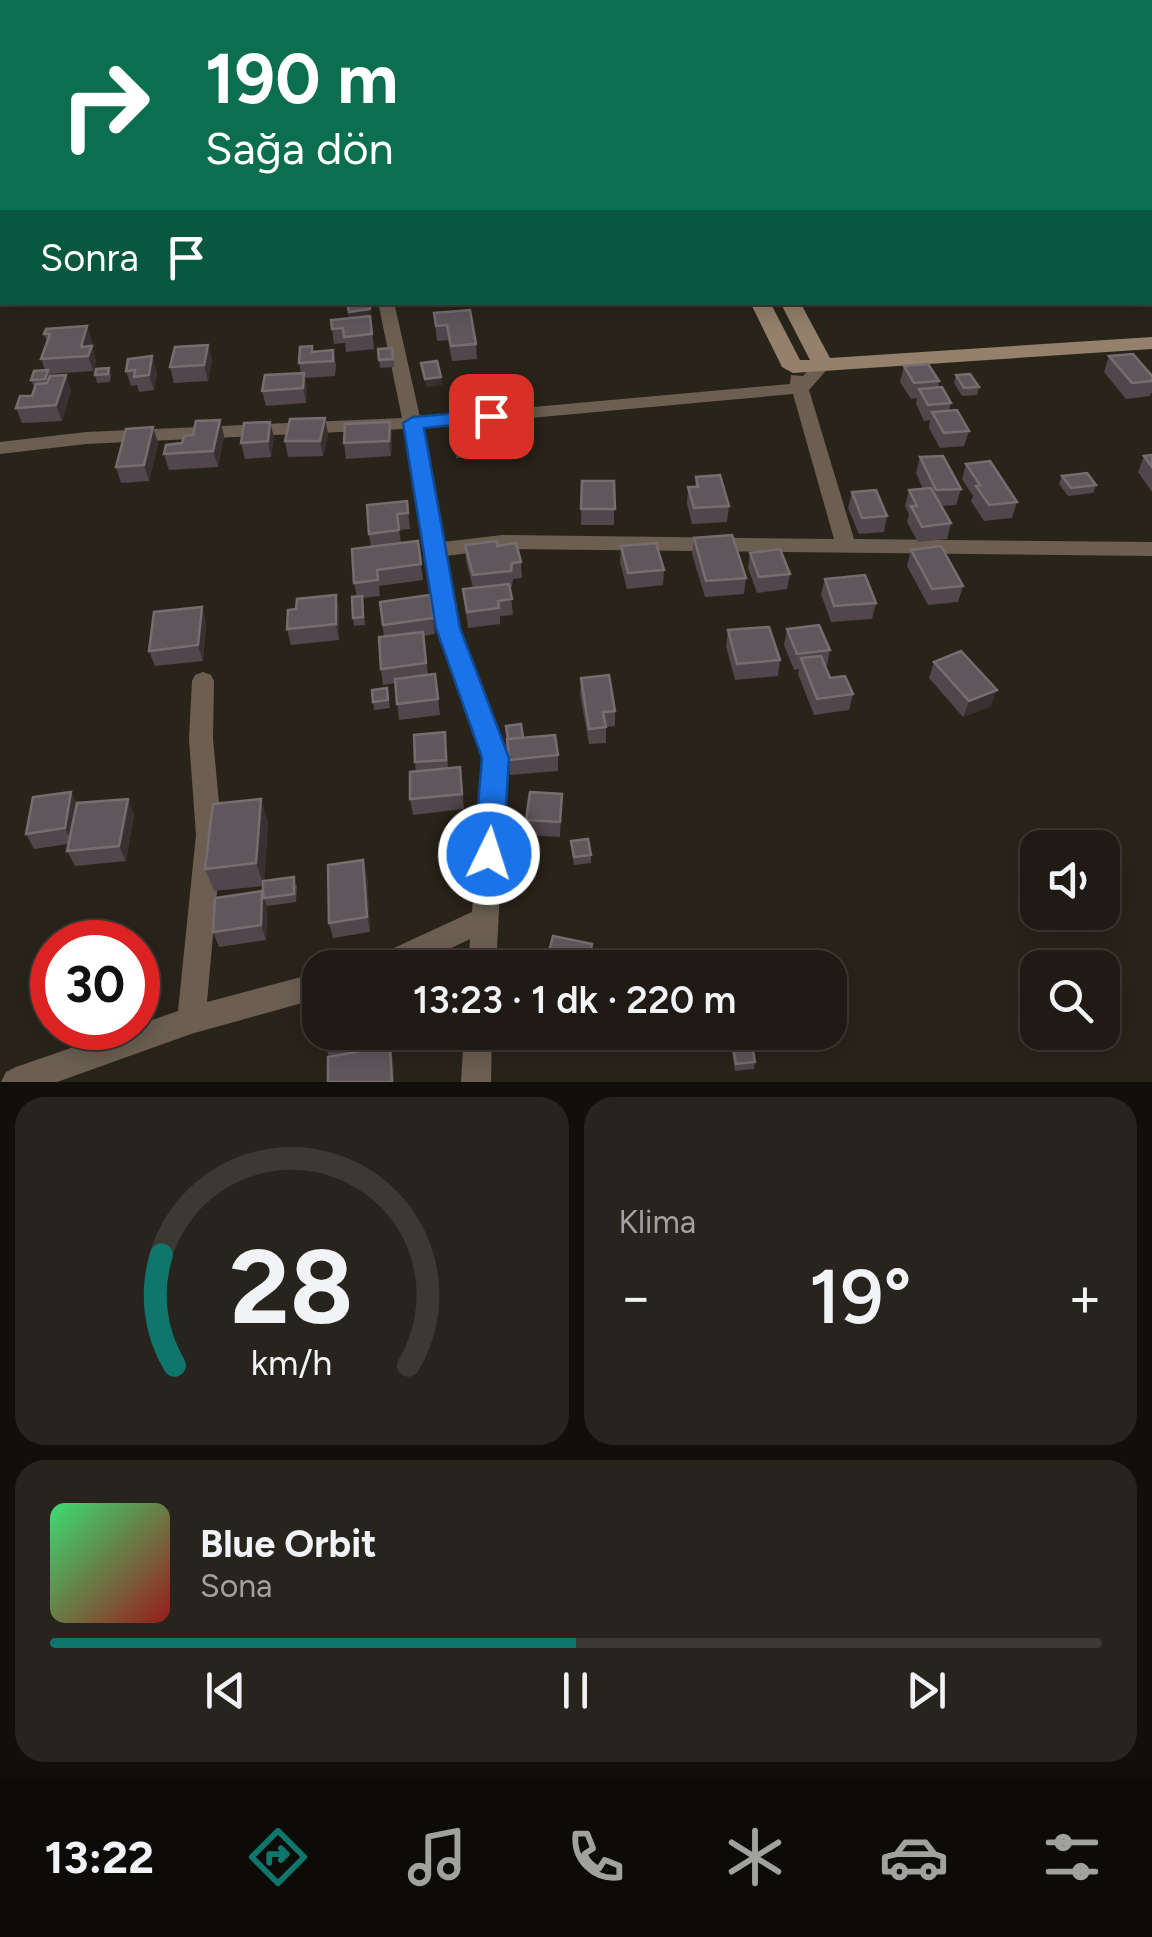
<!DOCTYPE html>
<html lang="tr">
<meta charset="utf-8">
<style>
:root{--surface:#1f1b14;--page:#27241d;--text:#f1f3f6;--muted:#a1a1a0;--line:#3c3934;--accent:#0f766e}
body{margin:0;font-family:Figtree,sans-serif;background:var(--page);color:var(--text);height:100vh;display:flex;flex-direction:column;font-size:38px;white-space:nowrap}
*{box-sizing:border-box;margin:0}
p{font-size:32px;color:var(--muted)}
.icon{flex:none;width:55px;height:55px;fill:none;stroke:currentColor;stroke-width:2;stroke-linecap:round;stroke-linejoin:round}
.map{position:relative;height:1082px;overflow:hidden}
.drawer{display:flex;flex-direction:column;gap:15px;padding:15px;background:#110f0b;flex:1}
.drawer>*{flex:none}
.hud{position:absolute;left:0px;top:0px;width:1152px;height:305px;box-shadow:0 5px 25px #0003,0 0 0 2px var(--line);background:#0b6e4f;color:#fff;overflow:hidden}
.fabs{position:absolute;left:1020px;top:830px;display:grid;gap:20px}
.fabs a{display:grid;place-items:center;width:100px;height:100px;border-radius:20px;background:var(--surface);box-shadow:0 5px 25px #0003,0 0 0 2px var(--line);font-size:50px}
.speed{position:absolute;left:30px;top:920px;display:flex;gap:20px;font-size:50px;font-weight:700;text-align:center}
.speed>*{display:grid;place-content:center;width:130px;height:130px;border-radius:50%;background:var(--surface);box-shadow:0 5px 25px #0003,0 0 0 2px var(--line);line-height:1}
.speed .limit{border:15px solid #d22;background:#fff;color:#111}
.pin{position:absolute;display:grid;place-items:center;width:85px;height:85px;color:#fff;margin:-42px;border-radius:20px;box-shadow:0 5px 15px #0006}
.me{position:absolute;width:110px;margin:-55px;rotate:4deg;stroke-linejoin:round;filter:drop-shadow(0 0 8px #0008)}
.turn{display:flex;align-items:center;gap:35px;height:210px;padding:0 40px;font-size:45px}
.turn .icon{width:130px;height:130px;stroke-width:2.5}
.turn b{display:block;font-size:70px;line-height:85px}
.then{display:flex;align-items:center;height:95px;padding:0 40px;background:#0003;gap:20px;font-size:38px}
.big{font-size:75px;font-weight:600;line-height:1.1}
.drawer .card{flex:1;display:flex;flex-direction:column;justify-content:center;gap:15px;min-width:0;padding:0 35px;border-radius:30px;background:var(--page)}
.drawer .dial{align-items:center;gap:0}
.dial svg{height:260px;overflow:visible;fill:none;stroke:var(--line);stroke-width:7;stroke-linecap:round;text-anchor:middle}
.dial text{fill:var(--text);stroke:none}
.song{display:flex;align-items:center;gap:30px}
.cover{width:120px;height:120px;border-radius:15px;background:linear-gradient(135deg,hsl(140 70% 55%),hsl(0 70% 35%))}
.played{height:10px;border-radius:5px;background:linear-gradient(90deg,var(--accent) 50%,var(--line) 50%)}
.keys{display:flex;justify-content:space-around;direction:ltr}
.heat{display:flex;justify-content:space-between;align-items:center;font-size:55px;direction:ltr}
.drawer .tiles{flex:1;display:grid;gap:15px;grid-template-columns:1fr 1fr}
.card:last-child{grid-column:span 2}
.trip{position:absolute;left:302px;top:950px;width:545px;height:100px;border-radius:30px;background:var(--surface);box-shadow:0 5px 25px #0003,0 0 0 2px var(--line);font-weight:600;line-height:100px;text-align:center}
.tab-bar{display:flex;height:160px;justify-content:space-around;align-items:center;background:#0c0b08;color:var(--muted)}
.tab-bar .icon{width:70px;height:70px}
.tab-bar .on{color:var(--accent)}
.tab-bar b{font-size:45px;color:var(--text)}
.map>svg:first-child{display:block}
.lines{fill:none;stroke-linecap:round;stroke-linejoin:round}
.street{fill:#6c5f52;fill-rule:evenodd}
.secondary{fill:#94806b;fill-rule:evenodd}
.wall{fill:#50464c}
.shaded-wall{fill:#393131}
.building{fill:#60575c;stroke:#766d70;stroke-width:2.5}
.route{fill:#1a73e8;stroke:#114b97;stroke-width:2.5}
</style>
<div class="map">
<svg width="1152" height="1082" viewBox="0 0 1152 1082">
<rect width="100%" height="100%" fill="#29241a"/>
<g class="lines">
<!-- street -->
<g class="street">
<rect x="375" y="0" width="10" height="2"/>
<path d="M378,302H394L420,417L790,384L791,375L803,376L817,361L823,360L831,365L809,390L854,539L1152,542V556L502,549L445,556L459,628L507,758L496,968H468L470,939L410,968H366L370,959L472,912L483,758L437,628L404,429L86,444L0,454V442L86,432L402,418ZM793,394L834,539L502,535L443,542L422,428Z"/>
<polygon points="203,672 211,675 214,681 213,739 222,835 207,1002 320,972 320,998 191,1034 57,1082 1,1082 6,1072 16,1067 178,1011 196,835 189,739 192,681 195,675"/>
<polygon points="464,1032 492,1032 491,1082 461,1082"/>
</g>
<!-- secondary -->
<g class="secondary">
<polygon points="598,0 612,0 613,2 600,2"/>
<polygon points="622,0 636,0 637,2 624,2"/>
<rect x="0" y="252" width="2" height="12"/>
<polygon points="750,302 770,302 800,360 810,360 780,302 800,302 830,358 1152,337 1152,349 793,373 782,367"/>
</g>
</g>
<!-- wall -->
<g class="wall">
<polygon points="361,0 361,2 333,2 333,1"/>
<polygon points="405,0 406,2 386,2 386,0"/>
<polygon points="347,302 371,316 374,349 346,352 345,343 334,344 332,329 349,318"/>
<polygon points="434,313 476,344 477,359 452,361 448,340 437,341"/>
<polygon points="87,326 92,341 91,346 96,361 93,371 50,374 50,376 71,390 62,421 22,423 16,408 32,396 34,387 31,380 45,370 41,359 47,342 44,334"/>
<polygon points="208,345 212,360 208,381 174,383 170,367"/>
<polygon points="312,346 313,352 333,350 336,365 335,376 305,378 307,388 306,403 266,406 262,391 301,373 299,363"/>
<polygon points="392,348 394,367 380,368 378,349"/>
<polygon points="1109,356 1152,376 1152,392 1150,396 1126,399 1104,372"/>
<polygon points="128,359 157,372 154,390 139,392 137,385 131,386 126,371"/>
<polygon points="904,366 939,381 938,388 951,403 949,411 969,431 964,446 940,448 929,428 930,420 924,421 916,404 917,398 911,399 900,382"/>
<polygon points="109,368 111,376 110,382 97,383 95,375"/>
<polygon points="956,375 979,387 977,395 962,396 954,383"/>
<polygon points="452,415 490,440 491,456 456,458"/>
<polygon points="325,418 328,434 323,456 288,457 285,441"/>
<polygon points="390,422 392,437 391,456 346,459 344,443"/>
<polygon points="153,427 158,443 149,481 121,483 116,467"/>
<polygon points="193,435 224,435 218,467 169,470 164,454"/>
<polygon points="274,437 271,457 245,459 241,443"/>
<polygon points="1152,455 1152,492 1138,472 1144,456"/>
<polygon points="920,457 961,489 956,505 941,506 951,523 947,539 918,542 907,522 909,514 905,506 909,490 923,489 916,473"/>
<polygon points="966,464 1017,502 1012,518 984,521 971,501 973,496 962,479"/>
<polygon points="1062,476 1096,485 1093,493 1068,496 1059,484"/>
<polygon points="696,477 729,506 727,522 692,524 687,503 688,487 695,487"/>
<polygon points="582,481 614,481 614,525 581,525"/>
<polygon points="852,492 887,516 884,532 859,534 848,508"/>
<polygon points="407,501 410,529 399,530 401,543 418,541 423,580 379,586 380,596 363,598 365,625 354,626 353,618 357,597 354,583 371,547 369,534"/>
<polygon points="694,538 746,578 744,594 705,597 692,554"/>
<polygon points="465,545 497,546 521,562 522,578 513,579 512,587 510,587 513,615 500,616 500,624 468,628 463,589 473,588 466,561"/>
<polygon points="621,546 664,570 663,585 627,589 620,562"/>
<polygon points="911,550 963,586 958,602 928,605 907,566"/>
<polygon points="750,553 790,574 787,589 757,593 748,568"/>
<polygon points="825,579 876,603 872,619 831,622 821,594"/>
<polygon points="336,595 339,610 339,640 291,645 287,629 296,609"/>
<polygon points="430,595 435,634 424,636 428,675 435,674 440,715 399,720 395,683 383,685 381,669 384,637 380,602"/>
<polygon points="202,607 206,623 203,661 155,666 149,651"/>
<polygon points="787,629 830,650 827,666 825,666 830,678 853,694 849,710 814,715 798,674 799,669 794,670 784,645"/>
<polygon points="728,630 780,660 778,676 735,680 726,646"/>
<polygon points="934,662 991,706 963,717 929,678"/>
<polygon points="581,678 615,711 615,726 606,727 606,743 589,744 580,694"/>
<polygon points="387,688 390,708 374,710 373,702"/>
<polygon points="506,726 523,738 558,755 558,771 510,775"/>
<polygon points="447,748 448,768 460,767 464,809 413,815 410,799 416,772 415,762"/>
<polygon points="71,792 77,804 134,814 126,861 75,866 67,851 68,844 34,849 26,834"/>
<polygon points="562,794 560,837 527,835 526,820"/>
<polygon points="268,822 264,881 297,885 296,902 267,906 266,940 219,947 213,932 263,893 263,886 214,891 205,869"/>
<polygon points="571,841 591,855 591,863 574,865"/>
<polygon points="367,875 370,932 333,938 329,923"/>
<polygon points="324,1032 401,1032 380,1036 381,1048 390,1046 393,1060 394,1082 328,1082 329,1057 324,1041"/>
<polygon points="656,1032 678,1032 676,1040"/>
<polygon points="733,1046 755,1062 754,1069 735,1071 732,1053"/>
</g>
<!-- shaded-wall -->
<g class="shaded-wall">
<polygon points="370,309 371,316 350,319 349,312"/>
<polygon points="87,326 92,341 88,356 81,347"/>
<polygon points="208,345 212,360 208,381 204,365"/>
<polygon points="92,346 96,361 93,371 88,356"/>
<polygon points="152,356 157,372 154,390 149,375"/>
<polygon points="304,373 307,388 306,403 303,388"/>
<polygon points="66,375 71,390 62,421 56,405"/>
<polygon points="441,377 442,385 426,387 425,379"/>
<polygon points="325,418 328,434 323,456 320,441"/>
<polygon points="220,420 224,435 218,467 213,451"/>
<polygon points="270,422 274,437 271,457 268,441"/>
<polygon points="390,422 392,437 391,456 389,441"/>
<polygon points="153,427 158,443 149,481 144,465"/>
<polygon points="336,595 339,610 339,640 336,624"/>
<polygon points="202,607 206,623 203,661 198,645"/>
<polygon points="997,690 991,706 963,717 969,701"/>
<polygon points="71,792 79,807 73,844 65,828"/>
<polygon points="128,799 134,814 126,861 119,846"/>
<polygon points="261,799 268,822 264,886 256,863"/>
<polygon points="363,860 367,875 370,932 367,917"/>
<polygon points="262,891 267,906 266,940 261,925"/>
<polygon points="102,925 110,940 110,942 100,942"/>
<polygon points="592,944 590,968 587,968"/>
<polygon points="376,1032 380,1032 381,1053"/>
<polygon points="390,1046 393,1060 394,1082 392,1082"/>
</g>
<!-- building -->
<g class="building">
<polygon points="534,0 559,0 560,2 521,2 521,1"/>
<polygon points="347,302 369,302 370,309 349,312"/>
<polygon points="470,310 476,344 451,346 447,325 436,326 434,313"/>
<polygon points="370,316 372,334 344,337 343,328 332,329 331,320"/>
<polygon points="87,326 81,347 92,346 88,356 41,359 50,334 44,334 46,329"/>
<polygon points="208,345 204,365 170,367 175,347"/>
<polygon points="312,346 312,352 333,350 333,361 299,363 300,347"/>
<polygon points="392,348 393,359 379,360 378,349"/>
<polygon points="1133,354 1152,376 1152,381 1132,383 1109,356"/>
<polygon points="152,356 149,375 134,377 135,370 126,371 128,359"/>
<polygon points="437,361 441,377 425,379 421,363"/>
<polygon points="928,364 939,381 914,383 904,366"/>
<polygon points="109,368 108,374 95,375 96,369"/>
<polygon points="48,370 45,379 31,380 34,371"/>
<polygon points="304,373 303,388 262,391 265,375"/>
<polygon points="970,374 979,387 964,388 956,375"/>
<polygon points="66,375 56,405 16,408 20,396 32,396 36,384 47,383 50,376"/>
<polygon points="942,387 951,403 928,405 919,389"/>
<polygon points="957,410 969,431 944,433 932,412"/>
<polygon points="487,413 490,440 454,443 452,415"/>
<polygon points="325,418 320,441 285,441 290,419"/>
<polygon points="220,420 213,451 164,454 166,445 182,443 184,436 193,435 196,421"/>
<polygon points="270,422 268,441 241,443 244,423"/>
<polygon points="390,422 389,441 344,443 345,424"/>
<polygon points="153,427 144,465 116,467 126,429"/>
<polygon points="1152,455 1152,467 1144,456"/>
<polygon points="943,456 961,489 936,490 920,457"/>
<polygon points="990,461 1017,502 989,505 976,486 980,485 966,464"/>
<polygon points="1087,473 1096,485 1071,488 1062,476"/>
<polygon points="720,475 729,506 694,508 688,487 698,487 696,477"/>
<polygon points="582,481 614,481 615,509 581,509"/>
<polygon points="931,488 951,523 922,527 911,506 917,506 909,490"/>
<polygon points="876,490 887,516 862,518 852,492"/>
<polygon points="407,501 408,513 397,514 399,530 369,534 367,505"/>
<polygon points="732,535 746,578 706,581 694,538"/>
<polygon points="418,541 421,564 377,570 378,580 354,583 352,549"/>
<polygon points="497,541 497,546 516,543 521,562 512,563 511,571 473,575 465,545"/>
<polygon points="656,543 664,570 628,573 621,546"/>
<polygon points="941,546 963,586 932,589 911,550"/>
<polygon points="780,549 790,574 759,577 750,553"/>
<polygon points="865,575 876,603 834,606 825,579"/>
<polygon points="509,584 512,599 498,601 499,608 467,612 463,589"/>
<polygon points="336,595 336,624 287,629 288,610 296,609 297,599"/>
<polygon points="430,595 434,618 383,625 380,602"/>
<polygon points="362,596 363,617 353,618 352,597"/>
<polygon points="202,607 198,645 149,651 154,612"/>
<polygon points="819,625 830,650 797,654 787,629"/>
<polygon points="769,627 780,660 737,664 728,630"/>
<polygon points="423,632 426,663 381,669 379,637"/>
<polygon points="961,651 997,690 969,701 934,662"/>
<polygon points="821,656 830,678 845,676 853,694 817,699 801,658"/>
<polygon points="435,674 438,699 397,704 395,679"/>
<polygon points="609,675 615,711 603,712 606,727 589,729 581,678"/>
<polygon points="387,688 388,700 373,702 372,690"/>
<polygon points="521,724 523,738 508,739 506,726"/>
<polygon points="445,732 446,760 415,762 414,735"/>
<polygon points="555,735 558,755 509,760 507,739"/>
<polygon points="460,767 462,794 410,799 410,772"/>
<polygon points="71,792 65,828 26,834 33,797"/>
<polygon points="530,792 562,794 560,822 526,820"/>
<polygon points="128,799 119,846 67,851 77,803"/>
<polygon points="261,799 256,863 205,869 213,804"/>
<polygon points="588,839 591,855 574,857 571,841"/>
<polygon points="363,860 367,917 329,923 328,865"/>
<polygon points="294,877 294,894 264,898 263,893 263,881"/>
<polygon points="262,891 261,925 213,932 215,898"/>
<polygon points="102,925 100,942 57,942 58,932"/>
<polygon points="553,936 592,944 587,968 545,968"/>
<polygon points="324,1032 371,1032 324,1041"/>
<polygon points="752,1045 755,1062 736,1064 733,1046"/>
<polygon points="390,1046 392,1082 328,1082 328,1057"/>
</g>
<!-- route -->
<polygon class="route" points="491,410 498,411 498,420 424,428 460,628 509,758 503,854 499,863 489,867 478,863 474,854 482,758 436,628 403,423 413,417"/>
</svg>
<div class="fabs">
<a><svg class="icon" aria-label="sound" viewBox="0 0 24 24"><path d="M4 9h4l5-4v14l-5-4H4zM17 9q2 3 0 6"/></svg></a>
<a><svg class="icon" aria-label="search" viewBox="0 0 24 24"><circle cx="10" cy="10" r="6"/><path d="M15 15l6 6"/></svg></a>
</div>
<div class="speed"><div class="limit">30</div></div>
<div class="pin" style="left:491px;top:416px;background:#d93025"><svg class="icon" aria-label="arrive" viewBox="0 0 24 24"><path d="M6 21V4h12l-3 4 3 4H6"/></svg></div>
<svg class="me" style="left:489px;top:854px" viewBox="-20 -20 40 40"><circle r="17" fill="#1a73e8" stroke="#fff" stroke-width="3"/><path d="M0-11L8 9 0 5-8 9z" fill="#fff"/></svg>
<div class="trip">13:23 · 1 dk · 220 m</div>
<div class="hud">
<div class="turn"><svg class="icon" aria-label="right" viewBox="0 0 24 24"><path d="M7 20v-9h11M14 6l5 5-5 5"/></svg><div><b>190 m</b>Sağa dön</div></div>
<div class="then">Sonra<svg class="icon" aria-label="arrive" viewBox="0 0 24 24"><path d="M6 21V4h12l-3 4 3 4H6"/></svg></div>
</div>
</div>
<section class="drawer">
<div class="tiles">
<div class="card dial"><svg viewBox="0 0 100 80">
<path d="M14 69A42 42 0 1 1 86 69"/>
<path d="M14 69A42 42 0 0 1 10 35" stroke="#0f766e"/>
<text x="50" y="56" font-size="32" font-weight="700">28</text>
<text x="50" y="72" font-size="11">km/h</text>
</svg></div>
<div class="card"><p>Klima</p>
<div class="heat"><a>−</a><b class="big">19°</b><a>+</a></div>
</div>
<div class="card">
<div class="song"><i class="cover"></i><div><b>Blue Orbit</b><p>Sona</p></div></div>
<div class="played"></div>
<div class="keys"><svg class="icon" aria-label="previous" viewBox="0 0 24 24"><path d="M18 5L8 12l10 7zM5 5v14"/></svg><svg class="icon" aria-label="pause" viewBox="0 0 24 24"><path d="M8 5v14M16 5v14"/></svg><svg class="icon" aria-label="next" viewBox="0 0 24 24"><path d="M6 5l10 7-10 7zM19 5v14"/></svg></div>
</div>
</div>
</section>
<nav class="tab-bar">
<b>13:22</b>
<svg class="icon on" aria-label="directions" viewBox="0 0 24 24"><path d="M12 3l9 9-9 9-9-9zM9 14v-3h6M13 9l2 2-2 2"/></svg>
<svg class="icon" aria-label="music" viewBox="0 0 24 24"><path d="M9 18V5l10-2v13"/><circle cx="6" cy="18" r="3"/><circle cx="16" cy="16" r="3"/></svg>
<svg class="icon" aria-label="phone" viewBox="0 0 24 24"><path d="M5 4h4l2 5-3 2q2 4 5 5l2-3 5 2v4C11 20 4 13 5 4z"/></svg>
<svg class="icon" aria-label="climate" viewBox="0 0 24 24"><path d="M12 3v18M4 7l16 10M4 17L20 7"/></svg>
<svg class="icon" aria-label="car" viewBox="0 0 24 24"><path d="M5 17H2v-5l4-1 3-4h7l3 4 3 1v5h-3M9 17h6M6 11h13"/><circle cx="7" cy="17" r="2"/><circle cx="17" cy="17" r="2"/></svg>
<svg class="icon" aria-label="filters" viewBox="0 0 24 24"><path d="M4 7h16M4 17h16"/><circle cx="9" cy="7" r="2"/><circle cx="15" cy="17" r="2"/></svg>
</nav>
